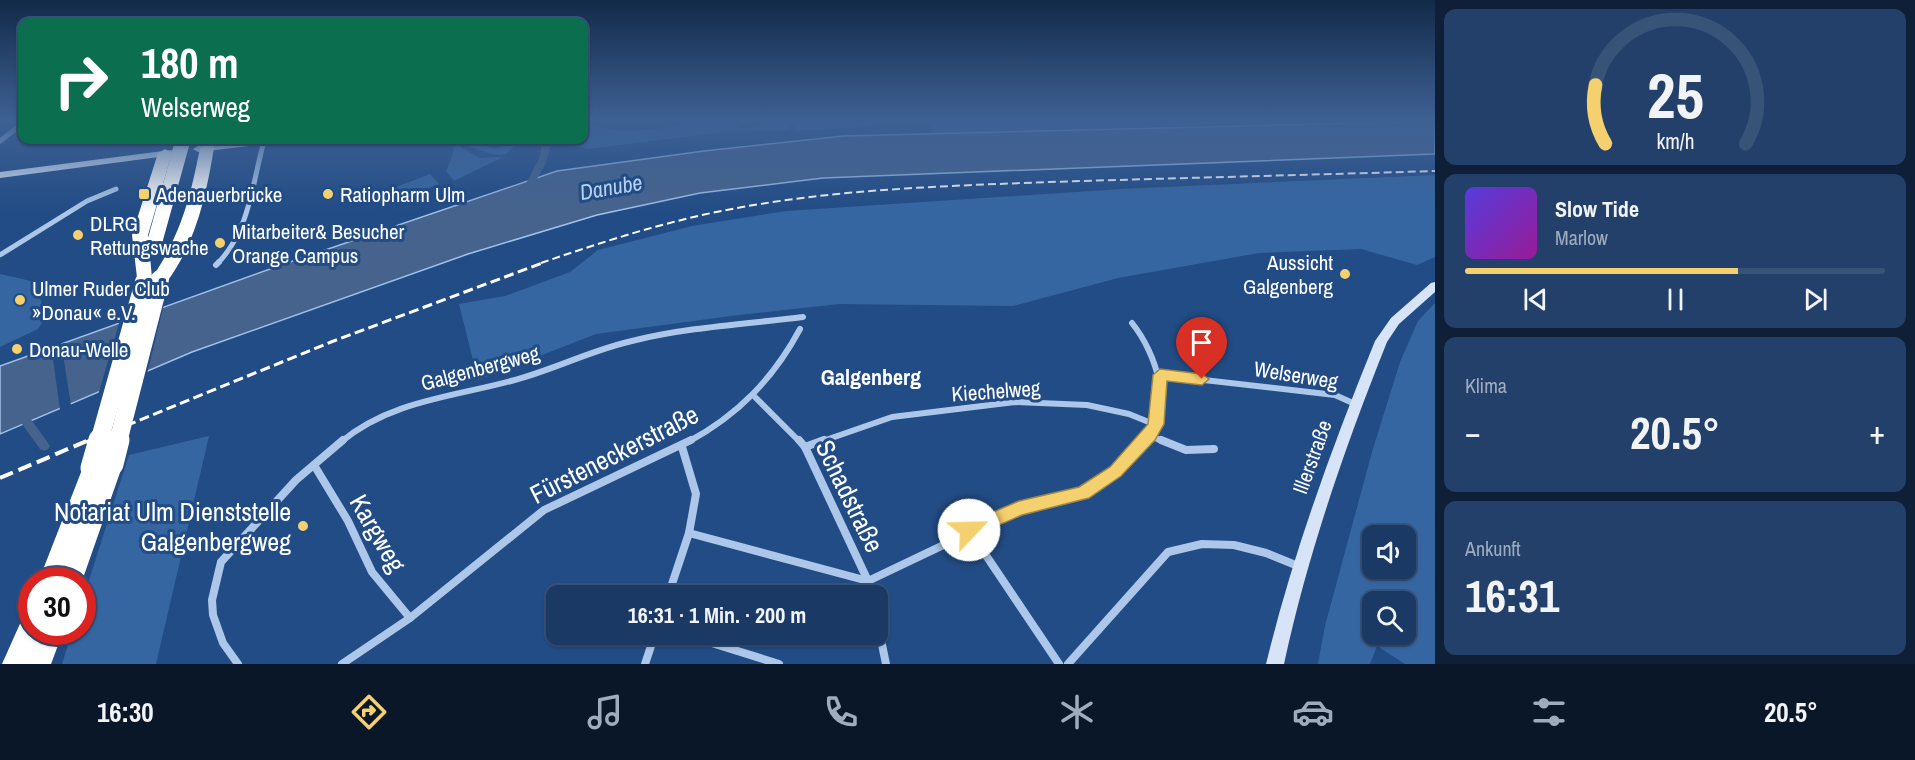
<!DOCTYPE html>
<html lang="de">
<meta charset="utf-8">
<style>
:root{--surface:#1a3964;--page:#23406a;--text:#f1f3f6;--muted:#9facbf;--line:#385378;--accent:#f5d06e}
body{margin:0;font-family:"Archivo Narrow",sans-serif;background:var(--page);color:var(--text);height:100vh;display:flex;flex-direction:column;font-size:22px;white-space:nowrap}
*{box-sizing:border-box;margin:0}
p{font-size:20px;color:var(--muted)}
.icon{flex:none;width:33px;height:33px;fill:none;stroke:currentColor;stroke-width:2;stroke-linecap:round;stroke-linejoin:round}
.map{position:relative;flex:1;overflow:hidden}
.panel{display:flex;flex-direction:column;gap:9px;padding:9px;background:#0e1f37;width:480px}
.panel>*{flex:none}
.hud{position:absolute;left:18px;top:18px;width:570px;height:126px;border-radius:12px;box-shadow:0 2px 4px #0004,0 0 0 2px var(--line);background:#0b6e4f;color:#fff;overflow:hidden}
.buttons{position:absolute;left:1362px;top:525px;display:grid;gap:12px}
.buttons a{display:grid;place-items:center;width:54px;height:54px;border-radius:12px;background:var(--surface);box-shadow:0 2px 4px #0004,0 0 0 2px var(--line);font-size:30px}
.speed{position:absolute;left:18px;top:567px;display:flex;gap:12px;font-size:30px;font-weight:700;text-align:center}
.speed>*{display:grid;place-content:center;width:78px;height:78px;border-radius:50%;background:var(--surface);box-shadow:0 2px 4px #0004,0 0 0 2px var(--line);line-height:1}
.speed .limit{border:9px solid #d22;background:#fff;color:#111}
.pin{position:absolute;display:grid;place-items:center;width:51px;height:51px;color:#fff;margin:-62px -26px;border-radius:50% 50% 50% 0;rotate:-45deg;box-shadow:0 0 6px #0007}
.pin .icon{rotate:45deg}
.me{position:absolute;width:66px;margin:-33px;rotate:66deg;stroke-linejoin:round;filter:drop-shadow(0 0 4px #0008)}
.turn{display:flex;align-items:center;gap:21px;height:126px;padding:0 24px;font-size:27px}
.turn .icon{width:78px;height:78px;stroke-width:2.5}
.turn b{display:block;font-size:42px;line-height:51px}
.big{font-size:45px;font-weight:700;line-height:1.1}
.panel .card{flex:1;display:flex;flex-direction:column;justify-content:center;gap:9px;min-width:0;padding:0 21px;border-radius:12px;background:var(--page)}
.panel .dial{align-items:center;gap:0}
.dial svg{height:156px;overflow:visible;fill:none;stroke:var(--line);stroke-width:7;stroke-linecap:round;text-anchor:middle}
.dial text{fill:var(--text);stroke:none}
.song{display:flex;align-items:center;gap:18px}
.cover{width:72px;height:72px;border-radius:9px;background:linear-gradient(135deg,hsl(250 70% 55%),hsl(300 70% 35%))}
.played{height:6px;border-radius:3px;background:linear-gradient(90deg,var(--accent) 65%,var(--line) 65%)}
.keys{display:flex;justify-content:space-around;direction:ltr}
.heat{display:flex;justify-content:space-between;align-items:center;font-size:33px;direction:ltr}
.trip{position:absolute;left:546px;top:585px;width:342px;height:60px;border-radius:12px;background:var(--surface);box-shadow:0 2px 4px #0004,0 0 0 2px var(--line);font-weight:700;line-height:60px;text-align:center}
.tabs{display:flex;height:96px;justify-content:space-around;align-items:center;background:#0a1728;color:var(--muted)}
.tabs .icon{width:42px;height:42px}
.tabs .active{color:var(--accent)}
.tabs b{font-size:27px;color:var(--text)}
main{display:flex;flex:1;min-height:0}
.map>svg:first-child{display:block}
.green{fill:#3666a2;fill-rule:evenodd}
.water{fill:#45638c;stroke:#a0c1ea;stroke-width:1.5}
.pier{fill:#224c85}
.lines{fill:none;stroke-linecap:round;stroke-linejoin:round}
.canal{fill:#45638c;fill-rule:evenodd}
.river{fill:#45638c;fill-rule:evenodd}
.street-far2{stroke:#acc7e9;stroke-width:5}
.street-far1{stroke:#acc7e9;stroke-width:6}
.street{stroke:#acc7e9;stroke-width:8}
.secondary{fill:#d7e4f7;fill-rule:evenodd}
.highway{fill:#fff;fill-rule:evenodd}
.rail-far2{stroke:#fff;stroke-width:2;stroke-dasharray:8 4;stroke-linecap:butt}
.rail-far1{stroke:#fff;stroke-width:3;stroke-dasharray:10 4.5;stroke-linecap:butt}
.rail{stroke:#fff;stroke-width:4;stroke-dasharray:14 6;stroke-linecap:butt}
.highway-bridge-far2{stroke:#fff;stroke-width:15}
.highway-bridge-far1{stroke:#fff;stroke-width:18}
.highway-bridge{stroke:#fff;stroke-width:23}
.route{fill:#f5d06e;stroke:#9f8748;stroke-width:1.5}
.poi-dot{fill:#f5d06e;stroke:#224c85;stroke-width:2}
.labels{text-anchor:middle;dominant-baseline:central;stroke-width:6;stroke-linejoin:round;paint-order:stroke}
.poi-label{font-size:21px;fill:#fff;stroke:#224c85;text-anchor:start}
.street-label{font-size:21px;fill:#fff;stroke:#224c85}
.water-label{font-size:22px;font-style:italic;fill:#b7d1f0;stroke:#224c85}
.neighbourhood-label{font-size:22px;font-weight:bold;fill:#fff;stroke:#224c85}
.near-street-label{font-size:26px;fill:#fff;stroke:#224c85}
.near-poi-label{font-size:26px;fill:#fff;stroke:#224c85;text-anchor:end}
</style>
<main>
<div class="map">
<svg width="1435" height="664" viewBox="0 0 1435 664">
<rect width="100%" height="100%" fill="#224c85"/>
<!-- green -->
<g class="green">
<path d="M702,120H732L741,129L771,122L770,120H788L790,130L724,132L588,149L572,146L571,140H584V128C595,124 605,129 616,130C645,132 675,127 702,120Z"/>
<polygon points="794,120 876,120 864,127 797,130"/>
<polygon points="934,120 1369,120 934,133 929,122"/>
<path d="M454,140H481L479,142C488,147 494,151 504,146L508,140H516C507,172 474,142 459,146L480,158L503,157L454,181L446,171L453,154Z"/>
<polygon points="430,174 439,184 395,201 386,191"/>
<polygon points="1435,175 1435,257 1417,265 1361,249 1259,253 1118,278 1013,306 839,304 731,316 596,334 478,380 459,304 505,296 570,272 598,250 692,226 786,211 1121,189"/>
<polygon points="0,274 35,282 46,317 38,329 0,347"/>
<path d="M1435,303V664H1405L1377,646L1370,664H1318L1325,626L1372,452L1400,362L1418,321ZM1372,536H1406V568H1372ZM1372,602H1406V634H1372Z"/>
<polygon points="209,436 156,664 62,664 72,632 82,632 83,599 129,455"/>
</g>
<!-- water -->
<polygon class="water" points="1435,121 1435,154 823,178 700,193 597,215 468,254 192,352 0,434 0,366 284,264 557,171 704,151 843,136"/>
<!-- pier -->
<g class="pier">
<polygon points="164,304 147,374 98,395 120,320"/>
<polygon points="61,341 71,406 60,410 51,344"/>
</g>
<g class="lines">
<!-- canal -->
<g class="canal">
<polygon points="543,140 551,140 549,152 545,165 530,191 524,191 523,189 539,159"/>
<polygon points="26,416 30,418 48,443 50,446 48,449 44,451 40,449 22,424 20,421 22,418"/>
</g>
<!-- river -->
<polygon class="river" points="1372,120 1387,120 1406,137 1399,141 1394,140"/>
<!-- street-far2 -->
<g class="street-far2">
<polyline points="0,141 22,124"/>
<polyline points="0,255 87,201 116,189"/>
<path d="M218,263C250,230 252,184 264,141"/>
</g>
<!-- street-far1 -->
<g class="street-far1">
<polyline points="216,265 219,262"/>
<path d="M1132,323C1156,353 1176,410 1144,442"/>
<polyline points="1160,375 1335,395 1355,404"/>
<polyline points="755,397 800,442"/>
<polyline points="1150,436 1165,442"/>
<path d="M341,442C390,401 452,397 511,381C554,370 593,349 636,340C690,327 748,324 803,317"/>
<path d="M688,442C738,415 773,379 800,329"/>
<polyline points="820,442 892,417 1015,402 1087,405 1129,414 1156,425"/>
</g>
<!-- street -->
<g class="street">
<polyline points="799,440 805,447 868,581 871,596"/>
<polyline points="1161,440 1186,450 1214,449"/>
<polyline points="805,447 824,440"/>
<polyline points="314,465 348,521 372,572 410,618"/>
<polyline points="969,530 1059,664"/>
<polyline points="689,533 868,581 1019,509 1083,493 1115,472 1146,440"/>
<polyline points="668,596 689,533 696,494 682,447"/>
<polyline points="878,625 886,664"/>
<polyline points="683,634 779,664"/>
<polyline points="238,664 223,643 213,615 212,600 221,562 296,480 343,440"/>
<polyline points="342,664 410,618 544,510 691,440"/>
<polyline points="645,664 655,634"/>
<polyline points="1068,664 1168,552 1202,544 1234,545 1266,553 1298,566"/>
</g>
<!-- secondary -->
<g class="secondary">
<polygon points="256,140 280,140 275,143 198,152 193,149 198,146"/>
<polygon points="171,150 174,151 174,155 0,178 0,172"/>
<path d="M1435,282V292L1399,324L1387,342C1345,447 1308,553 1284,664H1266C1293,553 1332,447 1375,341L1391,318L1431,283Z"/>
</g>
<!-- highway -->
<g class="highway">
<path d="M207,144L214,148C206,196 196,243 166,283L160,285L152,280L150,286H138L132,235L158,153L165,149L172,153L148,235L152,278C181,234 190,199 200,148Z"/>
<polygon points="112,455 119,458 123,464 82,581 39,580 85,462 92,459 101,465 105,458"/>
<polygon points="32,613 32,632 63,632 51,664 2,664 23,617"/>
</g>
<!-- rail-far2 -->
<path class="rail-far2" d="M541,263C605,241 670,220 737,208C840,189 945,186 1049,182C1178,178 1306,175 1435,171"/>
<!-- rail-far1 -->
<polyline class="rail-far1" points="86,442 331,342 545,262"/>
<!-- rail -->
<polyline class="rail" points="0,478 89,440"/>
<!-- highway-bridge-far2 -->
<polyline class="highway-bridge-far2" points="153,248 183,140"/>
<!-- highway-bridge-far1 -->
<g class="highway-bridge-far1">
<polyline points="99,442 144,282"/>
<polyline points="118,442 160,279"/>
</g>
<!-- highway-bridge -->
<g class="highway-bridge">
<polyline points="112,464 118,440"/>
<polyline points="92,468 100,440"/>
</g>
</g>
<!-- sky -->
<linearGradient id="sky" x2="0" y2="1"><stop stop-color="#132a49"/><stop offset="0.57" stop-color="#3e6194"/><stop offset="1" stop-color="#3e6194" stop-opacity="0"/></linearGradient>
<rect width="1435" height="212" fill="url(#sky)"/>
<!-- route -->
<polygon class="route" points="1160,369 1202,374 1209,379 1202,385 1167,381 1164,424 1155,440 1121,476 1089,498 1022,515 969,538 963,536 961,530 963,525 1019,501 1079,487 1110,467 1148,424 1153,375"/>
<!-- markers -->
<g class="poi-dot">
<rect x="138" y="188" width="12" height="12" rx="3"/>
<circle cx="328" cy="194" r="6"/>
<circle cx="78" cy="235" r="6"/>
<circle cx="220" cy="243" r="6"/>
<circle cx="1345" cy="274" r="6"/>
<circle cx="20" cy="300" r="6"/>
<circle cx="17" cy="349" r="6"/>
<circle cx="303" cy="526" r="6"/>
</g>
<g class="labels">
<!-- poi labels -->
<g class="poi-label">
<text x="156" y="194">Adenauerbrücke</text>
<text x="340" y="194">Ratiopharm Ulm</text>
<text x="90" y="223">DLRG<tspan x="90" dy="24">Rettungswache</tspan></text>
<text x="232" y="231">Mitarbeiter&amp; Besucher<tspan x="232" dy="24">Orange Campus</tspan></text>
<text x="1333" y="262" text-anchor="end">Aussicht<tspan x="1333" dy="24">Galgenberg</tspan></text>
<text x="32" y="288">Ulmer Ruder Club<tspan x="32" dy="24">»Donau« e.V.</tspan></text>
<text x="29" y="349">Donau-Welle</text>
</g>
<!-- street labels -->
<g class="street-label">
<text transform="translate(480 368) rotate(-15)">Galgenbergweg</text>
<text transform="translate(1296 375) rotate(9)">Welserweg</text>
<text transform="translate(996 391) rotate(-4)">Kiechelweg</text>
<text transform="translate(1312 457) rotate(-70)">Illerstraße</text>
</g>
<!-- water labels -->
<g class="water-label">
<text transform="translate(611 187) rotate(-10)">Danube</text>
</g>
<!-- neighbourhood labels -->
<g class="neighbourhood-label">
<text x="871" y="377">Galgenberg</text>
</g>
<!-- near-street labels -->
<g class="near-street-label">
<text transform="translate(614 454) rotate(-27)">Fürsteneckerstraße</text>
<text transform="translate(850 496) rotate(64)">Schadstraße</text>
<text transform="translate(378 533) rotate(60)">Kargweg</text>
</g>
<!-- near-poi labels -->
<g class="near-poi-label">
<text x="291" y="511">Notariat Ulm Dienststelle<tspan x="291" dy="30">Galgenbergweg</tspan></text>
</g>
</g>
</svg>
<div class="buttons">
<a><svg class="icon" aria-label="sound" viewBox="0 0 24 24"><path d="M4 9h4l5-4v14l-5-4H4zM17 9q2 3 0 6"/></svg></a>
<a><svg class="icon" aria-label="search" viewBox="0 0 24 24"><circle cx="10" cy="10" r="6"/><path d="M15 15l6 6"/></svg></a>
</div>
<div class="speed"><div class="limit">30</div></div>
<div class="pin" style="left:1202px;top:379px;background:#d93025"><svg class="icon" aria-label="arrive" viewBox="0 0 24 24"><path d="M6 21V4h12l-3 4 3 4H6"/></svg></div>
<svg class="me" style="left:969px;top:530px" viewBox="-20 -20 40 40"><circle r="19" fill="#fff"/><path d="M0-13L10 11 0 6-10 11z" fill="#f5d06e"/></svg>
<div class="trip">16:31 · 1 Min. · 200 m</div>
<div class="hud">
<div class="turn"><svg class="icon" aria-label="right" viewBox="0 0 24 24"><path d="M7 20v-9h11M14 6l5 5-5 5"/></svg><div><b>180 m</b>Welserweg</div></div>
</div>
</div>
<section class="panel">
<div class="card dial"><svg viewBox="0 0 100 80">
<path d="M14 69A42 42 0 1 1 86 69"/>
<path d="M14 69A42 42 0 0 1 9 39" stroke="#f5d06e"/>
<text x="50" y="56" font-size="32" font-weight="700">25</text>
<text x="50" y="72" font-size="11">km/h</text>
</svg></div>
<div class="card">
<div class="song"><i class="cover"></i><div><b>Slow Tide</b><p>Marlow</p></div></div>
<div class="played"></div>
<div class="keys"><svg class="icon" aria-label="previous" viewBox="0 0 24 24"><path d="M18 5L8 12l10 7zM5 5v14"/></svg><svg class="icon" aria-label="pause" viewBox="0 0 24 24"><path d="M8 5v14M16 5v14"/></svg><svg class="icon" aria-label="next" viewBox="0 0 24 24"><path d="M6 5l10 7-10 7zM19 5v14"/></svg></div>
</div>
<div class="card"><p>Klima</p>
<div class="heat"><a>−</a><b class="big">20.5°</b><a>+</a></div>
</div>
<div class="card"><p>Ankunft</p><b class="big">16:31</b></div>
</section>
</main>
<nav class="tabs">
<b>16:30</b>
<svg class="icon active" aria-label="directions" viewBox="0 0 24 24"><path d="M12 3l9 9-9 9-9-9zM9 14v-3h6M13 9l2 2-2 2"/></svg>
<svg class="icon" aria-label="music" viewBox="0 0 24 24"><path d="M9 18V5l10-2v13"/><circle cx="6" cy="18" r="3"/><circle cx="16" cy="16" r="3"/></svg>
<svg class="icon" aria-label="phone" viewBox="0 0 24 24"><path d="M5 4h4l2 5-3 2q2 4 5 5l2-3 5 2v4C11 20 4 13 5 4z"/></svg>
<svg class="icon" aria-label="climate" viewBox="0 0 24 24"><path d="M12 3v18M4 7l16 10M4 17L20 7"/></svg>
<svg class="icon" aria-label="car" viewBox="0 0 24 24"><path d="M5 17H2v-5l4-1 3-4h7l3 4 3 1v5h-3M9 17h6M6 11h13"/><circle cx="7" cy="17" r="2"/><circle cx="17" cy="17" r="2"/></svg>
<svg class="icon" aria-label="filters" viewBox="0 0 24 24"><path d="M4 7h16M4 17h16"/><circle cx="9" cy="7" r="2"/><circle cx="15" cy="17" r="2"/></svg>
<b>20.5°</b>
</nav>
